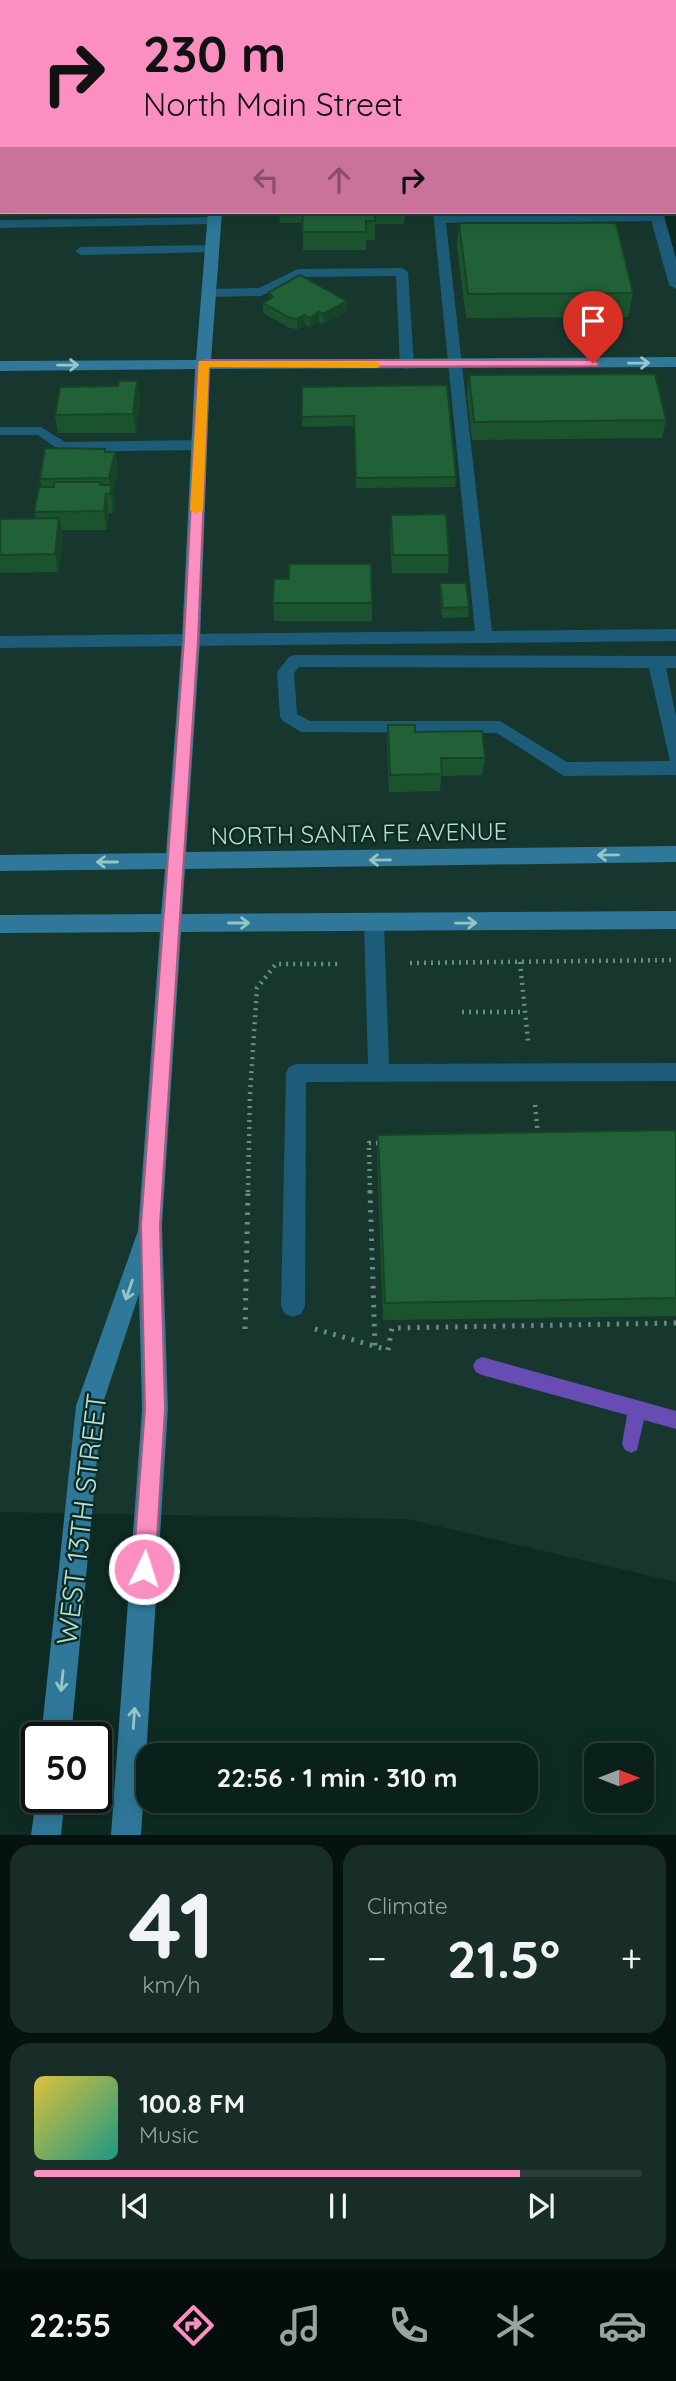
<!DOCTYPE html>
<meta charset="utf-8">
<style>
:root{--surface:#0a201a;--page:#182d27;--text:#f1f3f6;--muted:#99a3a2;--line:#2a3e39;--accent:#fc8fc1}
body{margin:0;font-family:Quicksand,sans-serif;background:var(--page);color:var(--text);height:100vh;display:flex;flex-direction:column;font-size:26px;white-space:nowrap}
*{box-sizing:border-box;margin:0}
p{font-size:23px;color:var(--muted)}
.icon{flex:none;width:38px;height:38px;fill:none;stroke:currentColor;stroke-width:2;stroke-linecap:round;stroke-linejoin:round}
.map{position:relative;height:1835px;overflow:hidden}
.panel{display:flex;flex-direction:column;gap:10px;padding:10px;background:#06120e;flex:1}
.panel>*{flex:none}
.top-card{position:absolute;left:0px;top:0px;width:677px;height:214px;box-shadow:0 4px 18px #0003,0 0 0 2px var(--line);background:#fc8fc1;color:#111;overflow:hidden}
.needle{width:46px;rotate:90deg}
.fabs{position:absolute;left:584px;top:1743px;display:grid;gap:14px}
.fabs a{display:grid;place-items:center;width:70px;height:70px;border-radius:14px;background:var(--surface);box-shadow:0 4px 18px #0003,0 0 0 2px var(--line);font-size:35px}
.speed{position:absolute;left:21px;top:1722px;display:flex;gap:14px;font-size:35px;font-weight:700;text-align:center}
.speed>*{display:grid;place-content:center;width:91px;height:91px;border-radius:50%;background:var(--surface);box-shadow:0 4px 18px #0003,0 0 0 2px var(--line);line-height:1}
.speed .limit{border:4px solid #111;border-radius:10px;background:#fff;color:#111}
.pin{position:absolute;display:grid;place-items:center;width:60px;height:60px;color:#fff;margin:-72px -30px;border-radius:50% 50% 50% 0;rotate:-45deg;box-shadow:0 0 7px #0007}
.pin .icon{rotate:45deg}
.me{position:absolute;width:77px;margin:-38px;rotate:4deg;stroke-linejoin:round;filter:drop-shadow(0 0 5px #0008)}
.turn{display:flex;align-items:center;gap:24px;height:147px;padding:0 28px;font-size:32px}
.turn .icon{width:91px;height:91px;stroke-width:2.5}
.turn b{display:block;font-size:49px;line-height:60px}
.lanes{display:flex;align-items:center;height:66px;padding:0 28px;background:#0003;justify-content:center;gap:35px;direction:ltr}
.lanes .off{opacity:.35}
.big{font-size:52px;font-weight:700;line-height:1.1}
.panel .card{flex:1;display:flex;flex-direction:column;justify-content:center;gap:10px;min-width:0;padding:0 24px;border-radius:21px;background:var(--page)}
.panel .dial{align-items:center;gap:0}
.dial b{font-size:91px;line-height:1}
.song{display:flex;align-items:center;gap:21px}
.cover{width:84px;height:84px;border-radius:10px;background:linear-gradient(135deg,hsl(50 70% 55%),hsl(170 70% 35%))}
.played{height:7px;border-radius:4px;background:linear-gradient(90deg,var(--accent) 80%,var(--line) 80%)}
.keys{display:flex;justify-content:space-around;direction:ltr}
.heat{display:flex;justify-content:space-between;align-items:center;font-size:38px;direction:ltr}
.panel .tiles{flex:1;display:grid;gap:10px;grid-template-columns:1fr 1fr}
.card:last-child{grid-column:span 2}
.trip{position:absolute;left:136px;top:1743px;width:402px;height:70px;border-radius:21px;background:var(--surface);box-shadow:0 4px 18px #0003,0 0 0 2px var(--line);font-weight:700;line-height:70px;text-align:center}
.menu{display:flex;height:112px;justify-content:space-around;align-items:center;background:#040d0a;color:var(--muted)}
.menu .icon{width:49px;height:49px}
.menu .current{color:var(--accent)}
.menu b{font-size:32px;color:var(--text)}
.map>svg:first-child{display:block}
.built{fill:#17372e}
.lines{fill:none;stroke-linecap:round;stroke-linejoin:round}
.stream{fill:#674cb3;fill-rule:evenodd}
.path-far1{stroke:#6a8e82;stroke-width:4.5;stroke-dasharray:2 5;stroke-linecap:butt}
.path{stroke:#6a8e82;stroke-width:5;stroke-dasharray:2.5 7;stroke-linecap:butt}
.lane{fill:#1c5c78;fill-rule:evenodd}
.street{fill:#1c5c78;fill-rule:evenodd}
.secondary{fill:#2f789a;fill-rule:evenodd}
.wall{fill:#1c532f}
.shaded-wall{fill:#174426}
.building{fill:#216137;stroke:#174426;stroke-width:2}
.oneway{stroke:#95c6c4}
.route{fill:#fc8fc1;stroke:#a45d7d;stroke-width:2}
.slow{fill:#f59e0b}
.labels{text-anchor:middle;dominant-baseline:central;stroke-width:5;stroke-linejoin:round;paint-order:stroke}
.street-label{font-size:24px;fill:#b7e0d2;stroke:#0e2b23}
.near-street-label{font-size:28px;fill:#b7e0d2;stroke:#0e2b23}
</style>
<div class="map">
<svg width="676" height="1835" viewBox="0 0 676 1835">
<rect width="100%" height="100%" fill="#0e2b23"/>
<!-- built -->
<polygon class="built" points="0,68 2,212 656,212 676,285 676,1582 407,1519 0,1512"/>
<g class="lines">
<!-- stream -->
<polygon class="stream" points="482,1357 676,1411 676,1429 644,1420 637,1450 631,1453 625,1450 622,1444 627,1415 482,1375 476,1372 473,1366 476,1360"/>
<!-- path-far1 -->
<g class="path-far1">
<polyline points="520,962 528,1041"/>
<polyline points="410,963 676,960"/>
<polyline points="462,1012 525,1012"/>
<polyline points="535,1105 538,1135"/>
<polyline points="248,1192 250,1094 257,988 276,964 341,964"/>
<polyline points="370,1192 369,1143 381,1143"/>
</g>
<!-- path -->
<g class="path">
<polyline points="370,1191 375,1346"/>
<polyline points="245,1329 248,1191"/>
<polyline points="315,1329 388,1350 392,1328 676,1323"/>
</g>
<!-- lane -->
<g class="lane">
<polygon points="40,0 50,0 39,2"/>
<rect x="410" y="0" width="10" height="2"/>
<rect x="0" y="8" width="2" height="6"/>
<polygon points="2,174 2,189 0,190 0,175"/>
<polygon points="433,212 445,212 446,215 657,213 663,217 657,221 446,223 492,631 676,629 676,641 0,648 0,636 475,631"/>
<polygon points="214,217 220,221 218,224 0,228 0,220"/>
<polygon points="212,245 216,246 216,252 81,255 75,251 81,247"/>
<polygon points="402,268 408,272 414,365 407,369 400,365 396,276 300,277 261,296 209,297 202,293 209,289 259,288 298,269"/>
<polygon points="0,427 41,427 65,442 199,440 206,445 199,450 62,452 38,435 0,435"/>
<path d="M295,655L676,656V668H666L676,716V775L564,776L497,733L301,732L283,721L280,717L277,672L289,657ZM299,667L649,668L670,761L567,762L500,721H310L297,714L294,673Z"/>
<polygon points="374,916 381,918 384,924 389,1064 676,1063 676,1081 306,1082 305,1306 301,1314 293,1317 285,1314 281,1306 286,1073 289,1067 296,1064 368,1064 364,924 367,918"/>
</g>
<!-- street -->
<g class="street">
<polygon points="592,0 604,0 605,2 593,2"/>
<polygon points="649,212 663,212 676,259 676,289 669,285"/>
</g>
<!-- secondary -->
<g class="secondary">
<rect x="225" y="0" width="12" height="2"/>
<rect x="0" y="64" width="2" height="8"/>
<polygon points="208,212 222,212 211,360 676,357 676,367 210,369 200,640 186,852 676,846 676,862 185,869 182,914 676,911 676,929 181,932 162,1225 168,1409 141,1835 111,1835 142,1409 139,1294 102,1406 71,1738 41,1738 76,1406 138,1231 160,932 0,933 0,915 161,914 165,869 0,871 0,855 166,853 182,640 195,369 0,371 0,361 196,360"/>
<polygon points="37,1792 37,1797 65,1797 61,1835 31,1835"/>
</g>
</g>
<!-- wall -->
<g class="wall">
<polygon points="279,212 406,212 404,224 375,224 375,240 366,240 366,250 303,250 303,223 280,223"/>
<polygon points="459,223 633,293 628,317 466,318 457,247"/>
<polygon points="269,292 347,301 347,311 323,324 319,322 310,327 305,325 297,329 290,328 263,313 263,303 270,299"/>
<polygon points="469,375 666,420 662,438 472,440 467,394"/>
<polygon points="137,381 140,399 136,433 58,433 55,415 118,386"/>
<polygon points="302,387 456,477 455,487 356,488 354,426 302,427"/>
<polygon points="105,449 106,452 115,452 118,470 113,493 115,504 113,513 109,513 107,530 61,530 63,536 58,572 0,573 0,519 36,518 34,512 42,487 40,479"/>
<polygon points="391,515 449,555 448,573 392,573 390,533"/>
<polygon points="440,583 469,607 468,617 442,618 440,593"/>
<polygon points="273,603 372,603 372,621 274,621"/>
<polygon points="388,725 415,732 485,758 482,775 441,776 440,791 389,792 387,743"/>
<polygon points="676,1130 676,1316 383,1320 377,1156 378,1135"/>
</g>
<!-- shaded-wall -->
<g class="shaded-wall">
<polygon points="347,301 347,311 323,324 323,314"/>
<polygon points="319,312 319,322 310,327 310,318"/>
<polygon points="305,315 305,325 297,329 297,319"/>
<polygon points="137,381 140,399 136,433 133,414"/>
<polygon points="115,452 118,470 113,493 115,504 113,513 109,478"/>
<polygon points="106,494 109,513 107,530 104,511"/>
<polygon points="59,518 63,536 58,572 55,554"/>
</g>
<!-- building -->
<g class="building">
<rect x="291" y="0" width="65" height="2"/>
<polygon points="432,0 458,0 458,2 433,2"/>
<rect x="478" y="0" width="24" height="2"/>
<polygon points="525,0 555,0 555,1 559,2 525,2"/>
<polygon points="303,212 375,212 375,221 366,221 366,232 302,232"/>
<polygon points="459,223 616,223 633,293 468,294"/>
<polygon points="300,275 347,301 323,314 319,312 310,318 305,315 297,319 290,318 263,303 273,297 269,292"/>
<polygon points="655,374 666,420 474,422 469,375"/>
<polygon points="119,381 137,381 133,414 55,415 60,387 118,386"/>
<polygon points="447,385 456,477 356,478 354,416 302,417 302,387"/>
<polygon points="45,448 105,449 105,452 115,452 109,478 40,479"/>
<polygon points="54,482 101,482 100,485 112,485 110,494 106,494 104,511 34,512 39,487 54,487"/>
<polygon points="446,514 449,555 393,555 391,515"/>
<polygon points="59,518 55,554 0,555 0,519"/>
<polygon points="289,564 371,564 372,603 273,603 274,579 289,579"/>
<polygon points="440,583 466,583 469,607 443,608"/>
<polygon points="388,725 415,725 415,732 482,731 485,758 441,758 442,774 390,775"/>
<polygon points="676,1130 676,1298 385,1303 378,1135"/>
</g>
<!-- one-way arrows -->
<defs><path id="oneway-shaft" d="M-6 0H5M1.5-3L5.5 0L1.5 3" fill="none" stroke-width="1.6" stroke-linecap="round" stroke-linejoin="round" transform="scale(1.75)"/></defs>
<g class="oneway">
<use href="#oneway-shaft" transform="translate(639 363) rotate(-1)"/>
<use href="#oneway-shaft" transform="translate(68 365) rotate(-1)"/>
<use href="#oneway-shaft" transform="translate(608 855) rotate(179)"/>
<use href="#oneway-shaft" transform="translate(380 860) rotate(179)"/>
<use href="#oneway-shaft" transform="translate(107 862) rotate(180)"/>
<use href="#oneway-shaft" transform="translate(239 923)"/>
<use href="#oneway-shaft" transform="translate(466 923) rotate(-1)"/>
<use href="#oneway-shaft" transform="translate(129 1290) rotate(109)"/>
<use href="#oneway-shaft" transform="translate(62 1681) rotate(96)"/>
<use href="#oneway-shaft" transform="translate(134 1718) rotate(-86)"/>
</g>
<!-- route -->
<polygon class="route" points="593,360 599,363 597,366 209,367 198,640 160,1225 165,1409 155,1569 152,1576 144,1579 137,1576 133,1569 145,1409 141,1225 184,640 198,363 203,360"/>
<!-- slow -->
<polygon class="slow" points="199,361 377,362 382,365 377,368 209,367 203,510 196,514 190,510"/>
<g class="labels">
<!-- street labels -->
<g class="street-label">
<text transform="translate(359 833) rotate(-1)">NORTH SANTA FE AVENUE</text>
</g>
<!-- near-street labels -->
<g class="near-street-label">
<text transform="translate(81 1519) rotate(-83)">WEST 13TH STREET</text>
</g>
</g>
</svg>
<div class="fabs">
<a><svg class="needle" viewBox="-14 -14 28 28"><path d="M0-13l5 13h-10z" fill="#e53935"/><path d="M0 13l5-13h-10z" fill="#99a3a2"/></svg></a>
</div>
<div class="speed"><div class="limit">50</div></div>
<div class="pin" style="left:593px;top:363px;background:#d93025"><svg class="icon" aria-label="arrive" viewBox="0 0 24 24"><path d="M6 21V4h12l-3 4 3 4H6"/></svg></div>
<svg class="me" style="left:144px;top:1569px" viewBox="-20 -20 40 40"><circle r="17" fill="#fc8fc1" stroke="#fff" stroke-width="3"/><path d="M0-11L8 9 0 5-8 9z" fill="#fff"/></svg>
<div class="trip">22:56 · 1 min · 310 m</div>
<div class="top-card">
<div class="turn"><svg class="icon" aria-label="right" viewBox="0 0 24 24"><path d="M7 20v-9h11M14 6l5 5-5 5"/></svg><div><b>230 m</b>North Main Street</div></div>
<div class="lanes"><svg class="icon off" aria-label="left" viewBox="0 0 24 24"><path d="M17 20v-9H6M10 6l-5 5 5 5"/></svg><svg class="icon off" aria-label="ahead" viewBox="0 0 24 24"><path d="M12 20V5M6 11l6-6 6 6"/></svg><svg class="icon" aria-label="right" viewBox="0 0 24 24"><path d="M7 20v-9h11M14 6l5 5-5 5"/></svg></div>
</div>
</div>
<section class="panel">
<div class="tiles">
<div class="card dial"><b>41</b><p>km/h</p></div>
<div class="card"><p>Climate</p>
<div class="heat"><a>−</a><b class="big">21.5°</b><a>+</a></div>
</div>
<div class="card">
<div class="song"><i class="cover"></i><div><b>100.8 FM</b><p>Music</p></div></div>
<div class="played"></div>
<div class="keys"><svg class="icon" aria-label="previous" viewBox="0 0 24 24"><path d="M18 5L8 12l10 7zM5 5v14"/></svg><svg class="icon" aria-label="pause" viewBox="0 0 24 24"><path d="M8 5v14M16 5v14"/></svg><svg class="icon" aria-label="next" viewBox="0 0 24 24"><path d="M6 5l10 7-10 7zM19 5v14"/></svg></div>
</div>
</div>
</section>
<nav class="menu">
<b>22:55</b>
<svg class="icon current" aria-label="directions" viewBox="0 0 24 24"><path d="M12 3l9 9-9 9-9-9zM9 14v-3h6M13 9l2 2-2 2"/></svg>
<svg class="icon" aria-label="music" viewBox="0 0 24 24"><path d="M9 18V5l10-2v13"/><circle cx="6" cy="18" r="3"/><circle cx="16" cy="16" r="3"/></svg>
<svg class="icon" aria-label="phone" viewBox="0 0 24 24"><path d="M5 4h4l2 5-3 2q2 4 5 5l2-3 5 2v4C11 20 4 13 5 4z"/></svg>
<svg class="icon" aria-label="climate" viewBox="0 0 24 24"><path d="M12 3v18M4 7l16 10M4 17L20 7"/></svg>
<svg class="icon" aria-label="car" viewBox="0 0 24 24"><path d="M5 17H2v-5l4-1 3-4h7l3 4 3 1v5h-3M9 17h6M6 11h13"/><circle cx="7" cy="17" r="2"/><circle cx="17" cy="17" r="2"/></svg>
</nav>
